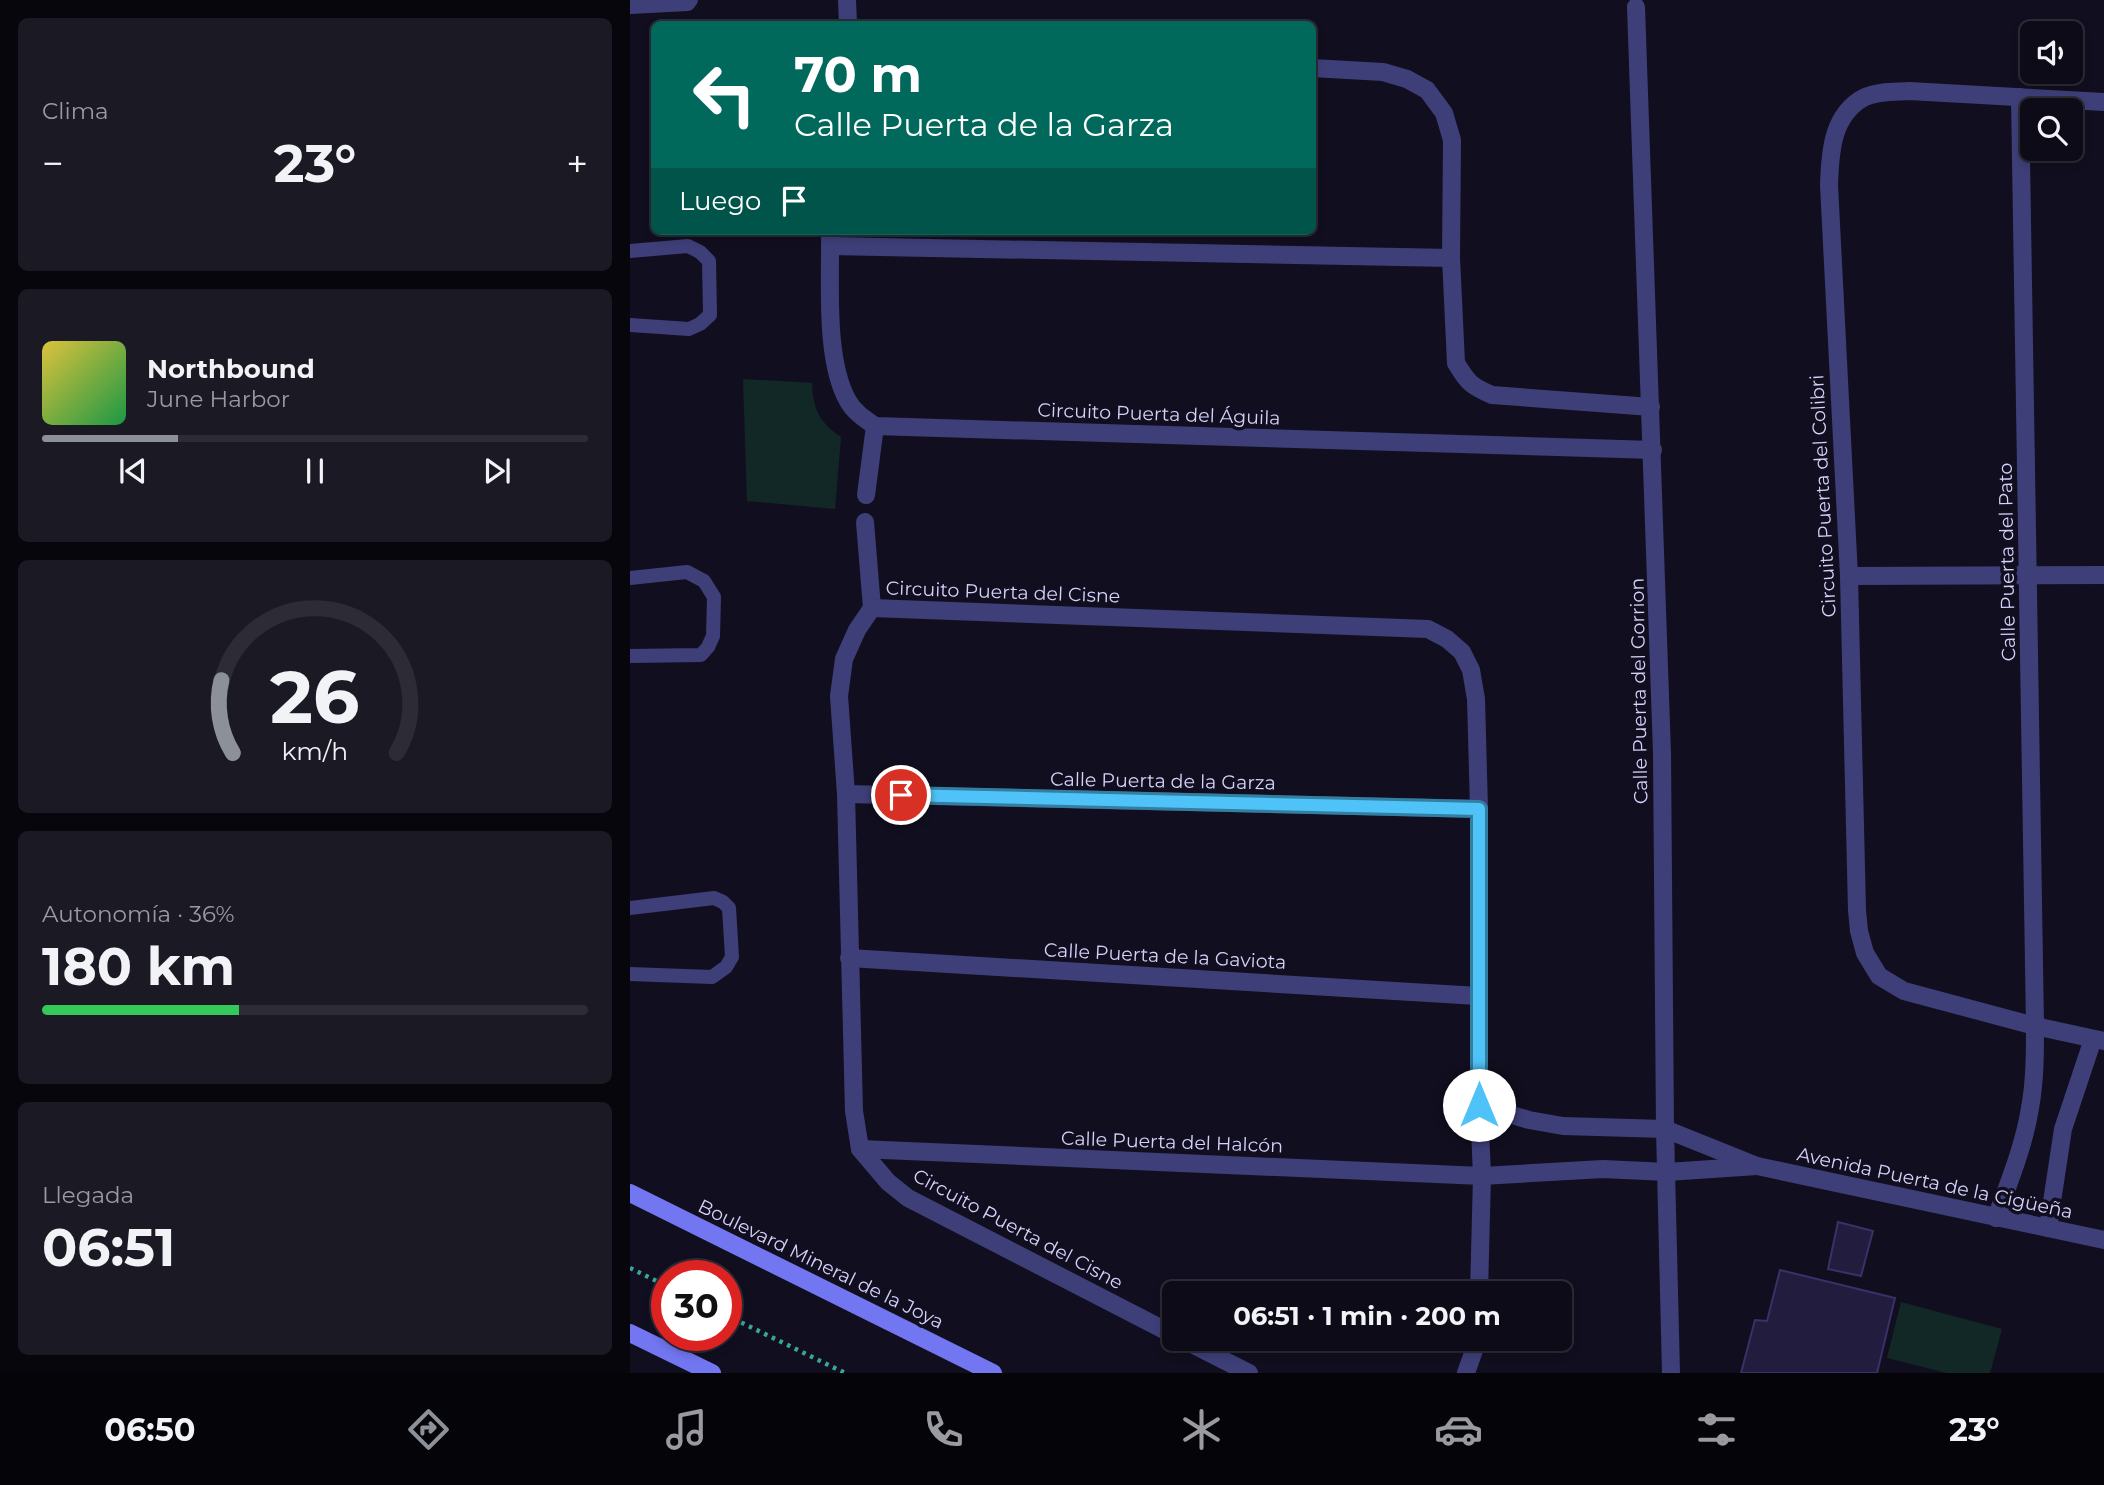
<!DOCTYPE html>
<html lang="es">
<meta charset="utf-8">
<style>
:root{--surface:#0d0b17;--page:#1b1924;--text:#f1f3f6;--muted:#9a9ba1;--line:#2d2b36;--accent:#8c9099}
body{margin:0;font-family:Montserrat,sans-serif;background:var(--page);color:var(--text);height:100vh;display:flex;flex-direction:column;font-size:26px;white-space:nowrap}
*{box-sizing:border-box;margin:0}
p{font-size:23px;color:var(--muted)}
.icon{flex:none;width:38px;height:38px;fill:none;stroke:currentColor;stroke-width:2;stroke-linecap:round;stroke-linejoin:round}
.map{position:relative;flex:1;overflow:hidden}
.side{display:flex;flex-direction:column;gap:18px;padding:18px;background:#07060d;width:630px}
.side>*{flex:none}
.top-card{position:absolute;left:21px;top:21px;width:665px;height:214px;border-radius:10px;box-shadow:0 4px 10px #0003,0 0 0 2px var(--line);background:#00695c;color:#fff;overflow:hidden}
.controls{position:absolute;left:1390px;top:21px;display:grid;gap:14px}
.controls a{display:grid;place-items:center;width:63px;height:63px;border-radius:10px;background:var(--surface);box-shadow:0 4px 10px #0003,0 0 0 2px var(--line);font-size:35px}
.speed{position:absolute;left:21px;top:1260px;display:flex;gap:14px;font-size:35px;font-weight:700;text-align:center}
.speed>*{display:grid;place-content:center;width:91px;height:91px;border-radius:50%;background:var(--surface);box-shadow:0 4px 10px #0003,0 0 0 2px var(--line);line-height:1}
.speed .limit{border:10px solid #d22;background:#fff;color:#111}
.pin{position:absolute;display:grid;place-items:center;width:60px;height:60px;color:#fff;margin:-30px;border:4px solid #fff;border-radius:50%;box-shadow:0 2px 7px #0007}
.me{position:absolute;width:77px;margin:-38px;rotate:0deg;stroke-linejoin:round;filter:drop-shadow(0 0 5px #0008)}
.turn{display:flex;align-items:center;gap:24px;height:147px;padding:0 28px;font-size:32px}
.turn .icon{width:91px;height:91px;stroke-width:2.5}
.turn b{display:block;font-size:49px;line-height:60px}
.then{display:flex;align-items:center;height:66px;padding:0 28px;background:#0003;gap:14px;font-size:26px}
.big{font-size:52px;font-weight:700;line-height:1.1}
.side .card{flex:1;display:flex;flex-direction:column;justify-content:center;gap:10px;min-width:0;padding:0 24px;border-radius:10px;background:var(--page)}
.side .dial{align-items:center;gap:0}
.dial svg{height:182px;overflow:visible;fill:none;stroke:var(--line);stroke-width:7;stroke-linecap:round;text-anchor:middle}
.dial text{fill:var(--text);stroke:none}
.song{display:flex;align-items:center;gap:21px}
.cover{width:84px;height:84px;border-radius:10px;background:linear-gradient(135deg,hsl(50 70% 55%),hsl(140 70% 35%))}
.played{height:7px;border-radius:4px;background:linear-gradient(90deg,var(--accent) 25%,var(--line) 25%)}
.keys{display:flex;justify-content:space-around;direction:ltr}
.heat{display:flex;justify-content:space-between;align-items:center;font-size:38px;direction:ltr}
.charge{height:10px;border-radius:5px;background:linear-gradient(90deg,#34c759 36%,var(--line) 0)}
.trip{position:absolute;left:532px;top:1281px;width:410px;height:70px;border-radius:10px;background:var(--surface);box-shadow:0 4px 10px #0003,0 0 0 2px var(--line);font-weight:700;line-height:70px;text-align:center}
.menu{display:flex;height:112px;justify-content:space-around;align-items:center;background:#050409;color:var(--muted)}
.menu .icon{width:49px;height:49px}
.menu .selected{color:var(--accent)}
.menu b{font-size:32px;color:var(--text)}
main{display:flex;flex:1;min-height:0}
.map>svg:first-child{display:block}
.green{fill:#122826}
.building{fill:#221d3e;stroke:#393167;stroke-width:2}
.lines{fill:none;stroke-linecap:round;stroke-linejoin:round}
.path{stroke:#3aa699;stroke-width:4.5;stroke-dasharray:3.5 5;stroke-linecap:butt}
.lane{stroke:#3e3f79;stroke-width:14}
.street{stroke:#3e3f79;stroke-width:18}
.secondary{stroke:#7276f1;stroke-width:18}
.route-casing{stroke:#337fa1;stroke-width:18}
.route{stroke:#4fc3f7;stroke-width:12}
.labels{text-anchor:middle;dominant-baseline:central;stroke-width:7;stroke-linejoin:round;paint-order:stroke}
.street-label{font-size:19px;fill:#d4d1fa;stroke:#110f1f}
</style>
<main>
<section class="side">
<div class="card"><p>Clima</p>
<div class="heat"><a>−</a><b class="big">23°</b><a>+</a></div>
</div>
<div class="card">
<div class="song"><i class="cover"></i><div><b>Northbound</b><p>June Harbor</p></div></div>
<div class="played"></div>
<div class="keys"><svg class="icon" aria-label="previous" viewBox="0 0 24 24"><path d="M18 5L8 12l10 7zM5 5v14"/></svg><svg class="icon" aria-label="pause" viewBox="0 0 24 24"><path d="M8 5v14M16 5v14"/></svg><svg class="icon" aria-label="next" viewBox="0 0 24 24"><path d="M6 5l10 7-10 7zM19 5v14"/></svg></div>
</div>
<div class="card dial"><svg viewBox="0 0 100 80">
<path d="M14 69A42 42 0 1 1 86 69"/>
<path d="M14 69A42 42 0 0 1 9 37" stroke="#8c9099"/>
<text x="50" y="56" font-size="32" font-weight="700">26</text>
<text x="50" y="72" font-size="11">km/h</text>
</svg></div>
<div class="card"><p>Autonomía · 36%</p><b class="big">180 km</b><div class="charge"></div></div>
<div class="card"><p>Llegada</p><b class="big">06:51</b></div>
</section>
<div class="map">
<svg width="1474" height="1373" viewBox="0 0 1474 1373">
<rect width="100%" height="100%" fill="#110f1f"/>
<!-- green -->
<g class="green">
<path d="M113,379L182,383C183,409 189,422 211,437L205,509L117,501Z"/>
<polygon points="1271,1302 1372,1329 1360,1373 1317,1373 1257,1358"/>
</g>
<!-- building -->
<g class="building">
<polygon points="1208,1222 1243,1231 1231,1276 1198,1269"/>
<polygon points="1150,1270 1265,1298 1247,1373 1111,1373 1125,1320 1137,1321"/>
</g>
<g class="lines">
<!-- path -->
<g class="path">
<polyline points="0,1268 37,1286"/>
<polyline points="96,1315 215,1373"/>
</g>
<!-- lane -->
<g class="lane">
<polyline points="0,7 58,4 61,0"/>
<polyline points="0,251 58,246 70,252 79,261 80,315 70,324 59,329 0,325"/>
<polyline points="0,578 57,572 74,581 84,597 83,636 78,647 71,655 0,656"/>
<polyline points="0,908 84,898 93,902 99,908 102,957 96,967 82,977 0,974"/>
</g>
<!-- street -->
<g class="street">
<polyline points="217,0 218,24"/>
<polyline points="1006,7 1032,753 1035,1129 1041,1373"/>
<path d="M682,68L753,72L777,79L797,90L814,113L822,140L821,258L826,363C838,383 841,386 862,395L1021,407"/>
<path d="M1474,102L1279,91C1265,92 1249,91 1235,97C1202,114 1200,152 1199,185L1219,576L1227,910L1229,931L1235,953L1249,976L1274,991L1405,1026L1474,1041"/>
<path d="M200,231C201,279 194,359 218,401C224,412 235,419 245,426L1023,450"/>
<polyline points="200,246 821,258"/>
<polyline points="236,495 245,426"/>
<polyline points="235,522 242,608"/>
<polyline points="1219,576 1474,575"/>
<polyline points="242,608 798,629 817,639 832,652 841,670 846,699 849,809 849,1105 852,1176 849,1293"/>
<polyline points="242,608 227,630 214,659 209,696 216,794 224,1111 230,1149 258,1182 278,1198 544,1335"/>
<polyline points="216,794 849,809"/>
<polyline points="219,958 848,996"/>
<polyline points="849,1105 899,1120 933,1126 1035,1129 1127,1166 1474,1240"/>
<polyline points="230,1149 852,1176 973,1169 1037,1172 1127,1166"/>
<path d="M1366,1218C1379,1182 1394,1146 1400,1108C1405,1081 1405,1053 1405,1026L1390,97"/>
<polyline points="1418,1228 1433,1129 1463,1039"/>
<polyline points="552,1339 619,1373"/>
<polyline points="836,1373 848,1339"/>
</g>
<!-- secondary -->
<g class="secondary">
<polyline points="0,1193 363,1373"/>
<polyline points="0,1333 82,1373"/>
</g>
</g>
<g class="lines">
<defs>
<polyline id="route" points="271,795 849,809 849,1105"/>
</defs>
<!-- route casing -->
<use href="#route" class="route-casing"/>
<!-- route -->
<use href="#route" class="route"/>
</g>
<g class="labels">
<!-- street labels -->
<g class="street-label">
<text transform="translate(529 414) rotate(2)">Circuito Puerta del Águila</text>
<text transform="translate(1193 496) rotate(-93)">Circuito Puerta del Colibri</text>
<text transform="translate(1377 562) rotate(-91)">Calle Puerta del Pato</text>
<text transform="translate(373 592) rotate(2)">Circuito Puerta del Cisne</text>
<text transform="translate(1009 691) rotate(-91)">Calle Puerta del Gorrion</text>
<text transform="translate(533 781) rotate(1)">Calle Puerta de la Garza</text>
<text transform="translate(535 956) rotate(3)">Calle Puerta de la Gaviota</text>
<text transform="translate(542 1142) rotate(2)">Calle Puerta del Halcón</text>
<text transform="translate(1305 1183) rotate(12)">Avenida Puerta de la Cigüeña</text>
<text transform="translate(388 1229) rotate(28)">Circuito Puerta del Cisne</text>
<text transform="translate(191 1264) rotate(26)">Boulevard Mineral de la Joya</text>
</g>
</g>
</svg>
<div class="controls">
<a><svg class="icon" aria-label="sound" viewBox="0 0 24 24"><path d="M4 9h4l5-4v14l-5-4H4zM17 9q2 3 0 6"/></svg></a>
<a><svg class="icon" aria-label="search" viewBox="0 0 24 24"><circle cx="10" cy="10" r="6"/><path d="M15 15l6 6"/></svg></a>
</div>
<div class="speed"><div class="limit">30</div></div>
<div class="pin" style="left:271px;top:795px;background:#d93025"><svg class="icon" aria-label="arrive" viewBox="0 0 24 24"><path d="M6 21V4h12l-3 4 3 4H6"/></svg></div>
<svg class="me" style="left:849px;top:1105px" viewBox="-20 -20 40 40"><circle r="19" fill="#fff"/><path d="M0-13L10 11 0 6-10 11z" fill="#4fc3f7"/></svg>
<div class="trip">06:51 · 1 min · 200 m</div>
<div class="top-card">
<div class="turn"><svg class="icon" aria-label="left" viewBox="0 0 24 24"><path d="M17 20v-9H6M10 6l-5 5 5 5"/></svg><div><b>70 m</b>Calle Puerta de la Garza</div></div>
<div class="then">Luego<svg class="icon" aria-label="arrive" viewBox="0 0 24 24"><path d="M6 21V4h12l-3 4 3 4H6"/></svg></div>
</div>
</div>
</main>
<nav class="menu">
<b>06:50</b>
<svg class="icon selected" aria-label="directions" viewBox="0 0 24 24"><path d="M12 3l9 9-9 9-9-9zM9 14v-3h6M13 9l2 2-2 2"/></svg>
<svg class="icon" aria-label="music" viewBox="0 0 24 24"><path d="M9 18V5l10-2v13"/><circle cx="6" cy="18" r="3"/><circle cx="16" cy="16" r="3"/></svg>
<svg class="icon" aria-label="phone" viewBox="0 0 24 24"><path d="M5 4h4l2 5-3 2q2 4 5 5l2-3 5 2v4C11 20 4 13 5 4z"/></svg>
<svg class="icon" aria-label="climate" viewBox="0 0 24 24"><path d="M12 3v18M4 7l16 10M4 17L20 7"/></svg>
<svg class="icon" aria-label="car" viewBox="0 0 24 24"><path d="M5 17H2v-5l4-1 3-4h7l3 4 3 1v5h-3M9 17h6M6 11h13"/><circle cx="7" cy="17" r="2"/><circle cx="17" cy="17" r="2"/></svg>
<svg class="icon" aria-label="filters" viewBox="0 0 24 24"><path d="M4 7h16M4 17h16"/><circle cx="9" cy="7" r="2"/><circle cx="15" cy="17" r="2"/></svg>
<b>23°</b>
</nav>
